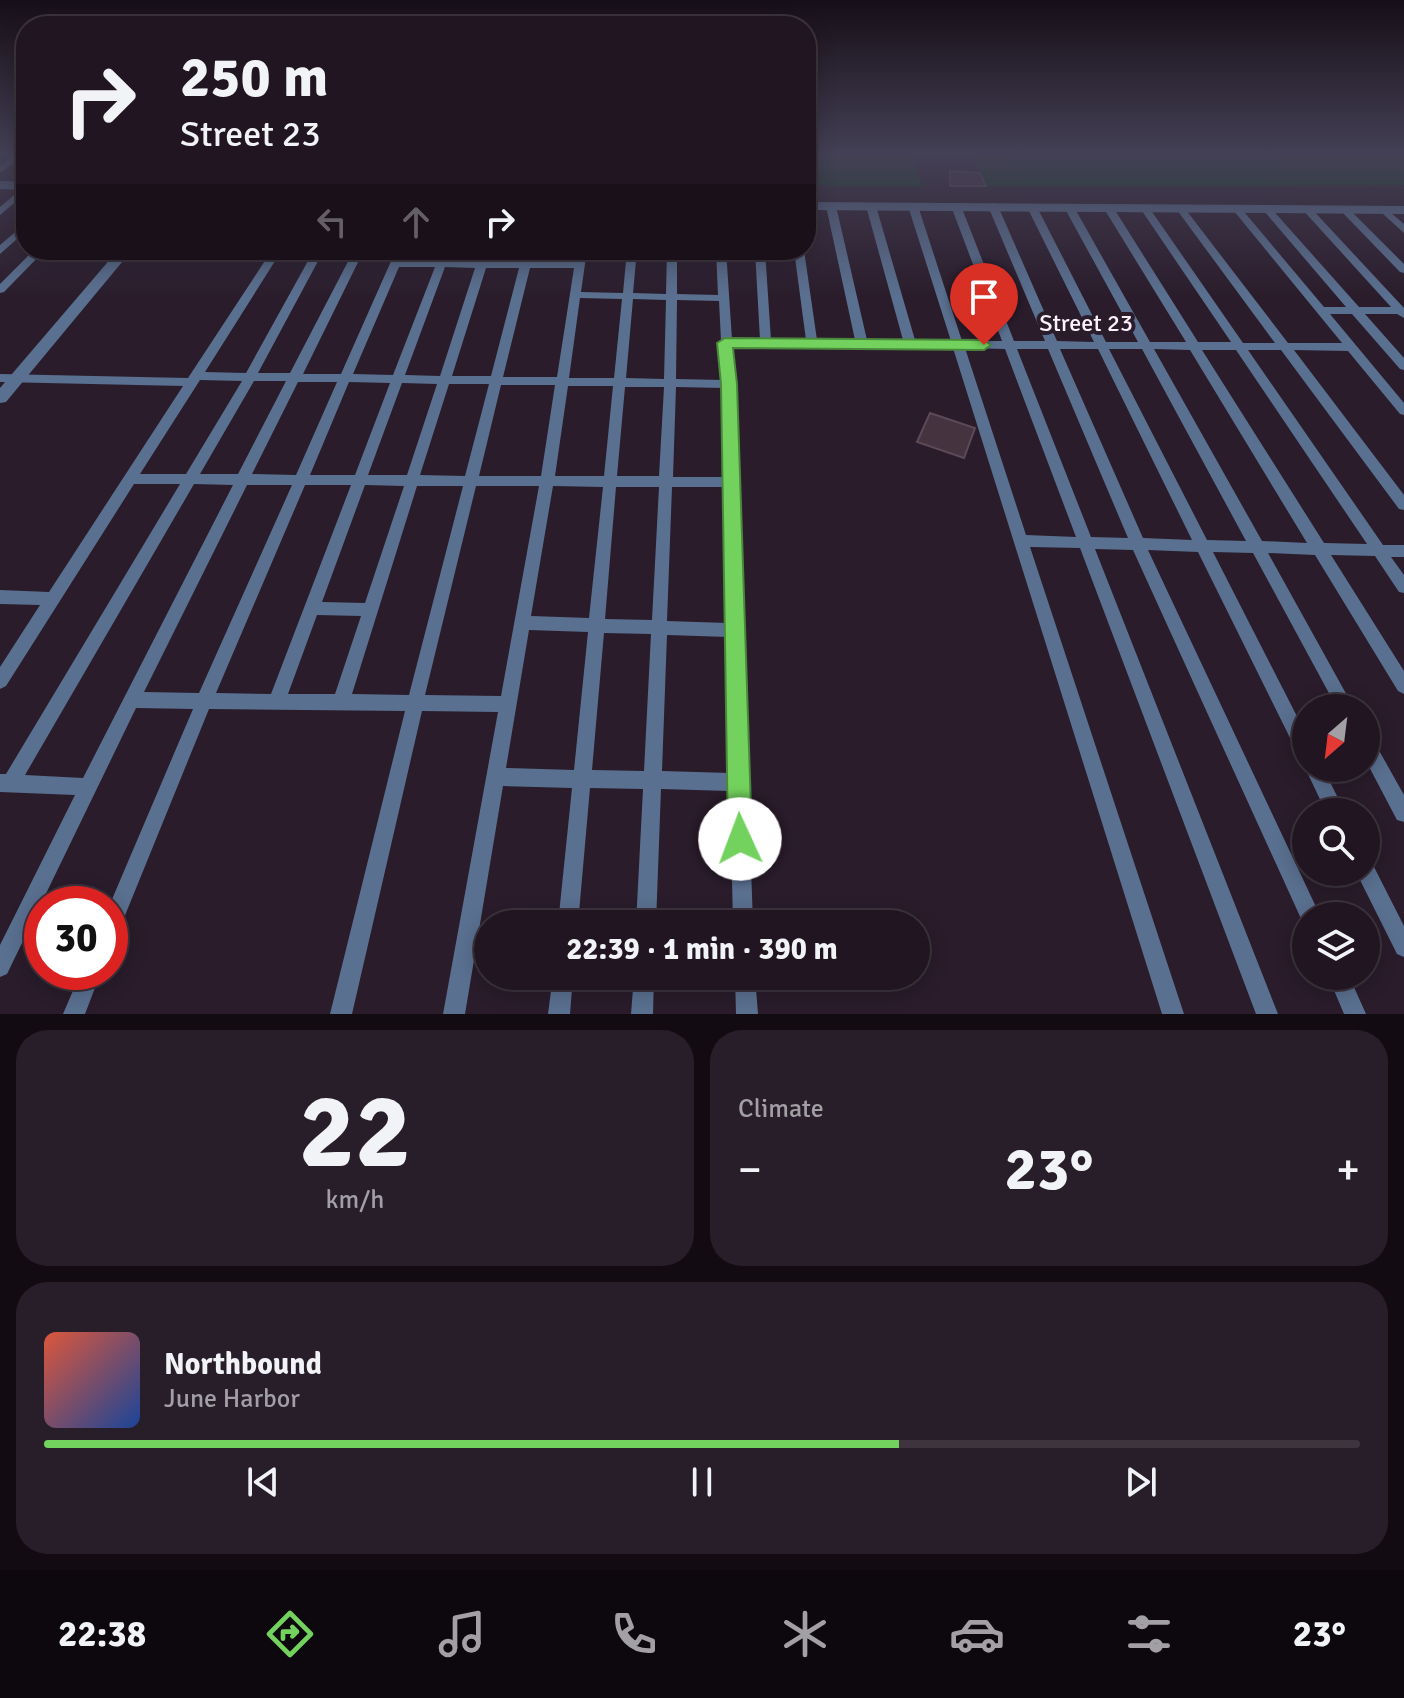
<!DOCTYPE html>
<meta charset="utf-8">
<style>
:root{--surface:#201520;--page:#281e29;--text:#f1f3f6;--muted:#a29fa5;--line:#3d343e;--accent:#72d25d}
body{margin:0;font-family:Signika,sans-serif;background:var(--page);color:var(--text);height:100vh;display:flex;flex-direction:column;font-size:30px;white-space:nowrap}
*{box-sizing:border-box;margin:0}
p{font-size:26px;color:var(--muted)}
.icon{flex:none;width:44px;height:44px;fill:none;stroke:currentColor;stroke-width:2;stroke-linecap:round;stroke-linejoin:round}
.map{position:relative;height:1014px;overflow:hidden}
.panel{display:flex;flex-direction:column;gap:16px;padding:16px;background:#120c12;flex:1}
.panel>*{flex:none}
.hud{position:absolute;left:16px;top:16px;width:800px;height:244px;border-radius:32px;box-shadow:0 4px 20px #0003,0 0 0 2px var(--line);background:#201520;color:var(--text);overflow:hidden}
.needle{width:52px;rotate:208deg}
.controls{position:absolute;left:1292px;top:694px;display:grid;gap:16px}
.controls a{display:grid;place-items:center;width:88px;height:88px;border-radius:50%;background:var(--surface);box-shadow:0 4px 20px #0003,0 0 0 2px var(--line);font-size:40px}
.speed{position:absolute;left:24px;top:886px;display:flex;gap:16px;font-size:40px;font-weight:700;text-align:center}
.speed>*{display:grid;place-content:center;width:104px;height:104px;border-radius:50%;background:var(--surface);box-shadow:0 4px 20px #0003,0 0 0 2px var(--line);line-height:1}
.speed .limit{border:12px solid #d22;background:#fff;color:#111}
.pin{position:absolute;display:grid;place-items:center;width:68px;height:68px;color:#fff;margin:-82px -34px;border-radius:50% 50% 50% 0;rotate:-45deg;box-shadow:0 0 8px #0007}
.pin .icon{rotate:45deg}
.me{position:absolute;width:88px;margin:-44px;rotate:358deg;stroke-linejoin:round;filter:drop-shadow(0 0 6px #0008)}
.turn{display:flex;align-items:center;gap:28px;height:168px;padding:0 32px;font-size:36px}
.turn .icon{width:104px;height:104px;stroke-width:2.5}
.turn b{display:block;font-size:56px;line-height:68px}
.lanes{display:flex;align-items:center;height:76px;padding:0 32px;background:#0003;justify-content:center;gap:40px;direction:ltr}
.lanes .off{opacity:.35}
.big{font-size:60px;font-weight:700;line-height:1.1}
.panel .widget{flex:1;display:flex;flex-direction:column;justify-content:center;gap:12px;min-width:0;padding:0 28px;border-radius:32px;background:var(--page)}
.panel .dial{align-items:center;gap:0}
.dial b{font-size:104px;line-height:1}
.song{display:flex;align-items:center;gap:24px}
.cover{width:96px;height:96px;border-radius:12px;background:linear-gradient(135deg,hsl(10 70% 55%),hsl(220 70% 35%))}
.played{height:8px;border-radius:4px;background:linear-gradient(90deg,var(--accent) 65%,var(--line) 65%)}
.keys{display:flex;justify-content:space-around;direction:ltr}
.heat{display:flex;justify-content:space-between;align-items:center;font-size:44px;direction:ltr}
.panel .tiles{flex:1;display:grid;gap:16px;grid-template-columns:1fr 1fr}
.widget:last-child{grid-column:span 2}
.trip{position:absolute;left:474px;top:910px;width:456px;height:80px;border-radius:40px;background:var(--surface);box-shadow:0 4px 20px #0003,0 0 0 2px var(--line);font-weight:700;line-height:80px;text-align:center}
.tabs{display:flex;height:128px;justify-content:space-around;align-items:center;background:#0d080d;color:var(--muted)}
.tabs .icon{width:56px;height:56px}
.tabs .current{color:var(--accent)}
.tabs b{font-size:36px;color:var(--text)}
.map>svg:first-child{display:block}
.green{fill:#0a401c}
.building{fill:#463340;stroke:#5d4958;stroke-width:2}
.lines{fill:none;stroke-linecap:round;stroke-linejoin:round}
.minor{fill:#5a7090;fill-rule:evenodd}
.tertiary{fill:#5a7090;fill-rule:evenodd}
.route{fill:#72d25d;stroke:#4a883c;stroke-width:2}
.labels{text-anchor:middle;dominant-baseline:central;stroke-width:8;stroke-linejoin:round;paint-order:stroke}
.street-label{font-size:24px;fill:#fbf1fb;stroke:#2a1c2b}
</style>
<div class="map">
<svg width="1404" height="1014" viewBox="0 0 1404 1014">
<rect width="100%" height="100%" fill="#2a1c2b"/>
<!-- green -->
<g class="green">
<polygon points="806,155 912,155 922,186 806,185"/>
<polygon points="973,155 1404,155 1404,185 986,186"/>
</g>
<!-- building -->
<g class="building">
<polygon points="950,171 980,173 986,186 950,186"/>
<polygon points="930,413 975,428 964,458 917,442"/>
</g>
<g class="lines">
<!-- minor -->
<g class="minor">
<polygon points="13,155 23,155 0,173 0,166"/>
<polygon points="26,185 26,193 0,215 0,207"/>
<path d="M831,203L836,206L867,340H903L866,206L871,203L876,206L915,340L951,341L908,206L913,203L918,206L962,341H1002L951,206L956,203L961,206L1014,341H1045L988,206L993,203L998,206L1057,341L1094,342L1027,207L1032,204L1037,207L1106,342H1138L1064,207L1066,205L1074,207L1150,342H1186L1103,207L1105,205L1113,207L1198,342H1231L1140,208L1142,206H1148L1243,343H1275L1177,210V206H1183L1288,343H1342L1234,211V207H1240L1324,307H1346L1264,211V207H1270L1359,307H1391L1302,209L1310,207L1404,308V318L1397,314H1365L1404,358V370L1400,369L1352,314H1330L1404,403V415L1400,414L1348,351L1294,350L1404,495V510L1399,509L1281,350H1248L1383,545H1404V557H1391L1404,575V593L1399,592L1375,556L1331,555L1404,671V694L1398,691L1315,555L1268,553L1354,708H1337L1253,553L1213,552L1306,734V761L1300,758L1198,552L1148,550L1317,909L1320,916H1306V924L1303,923L1133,550L1095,549L1278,1014H1256L1080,548L1030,547L1184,1014H1162L953,348L733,347L753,924H733L730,791L661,789L656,924H636L643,789L590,788L578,924H558L572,788L503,786L465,1014H443L498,712L422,711L352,1014H330L405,711L209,709L117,935L110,938V904L193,709L136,708L7,974L0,977V945L75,795L0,792V774H6L180,484H134L6,686L0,689V667L40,605L0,604V590L49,592L183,386L0,382V374L188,378L272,250H282L205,372L246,373L314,250H324L258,373H290L354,250H364L303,374H341L396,250H406L401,261H477L481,250H491L488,261L521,262L524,250H534L531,262H575L577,250H587L581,292L623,293L627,250H637L633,293L666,294L667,250H677V294L718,295L716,250H726L732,339L760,340L755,250H765L771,340H806L794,250H804L817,340H855L826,206ZM399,267H435L393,375L353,374ZM445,267L475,268L440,376L405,375ZM486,268H519L491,376H452ZM530,268H574L557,377H503ZM580,298L622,299L614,378H569ZM633,299L666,300L664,379L626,378ZM677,300L719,301L723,380L676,379ZM965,348L1005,349L1076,537L1026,535ZM1017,349H1048L1128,538L1091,537ZM1060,349H1098L1192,540L1143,538ZM1109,349H1142L1246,541L1207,540ZM1154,349L1190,350L1307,543L1262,541ZM1202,350H1236L1367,544L1324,543ZM200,380L242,381L186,474H140ZM254,381H286L238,474H200ZM298,382H337L296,475L252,474ZM349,382L390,383L355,475H310ZM402,383L437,384L407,475H368ZM449,384H489L465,476L420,475ZM501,385H555L541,476H479ZM568,386H613L604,476H555ZM625,387H664L659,476H617ZM676,387L723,388L725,477H673ZM194,484L233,485L83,778L25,775ZM247,485H292L199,693L144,692ZM305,485H351L271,694L216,693ZM365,485L404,486L365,603L322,602ZM417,486H463L409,695L352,694ZM476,486H539L501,696L425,695ZM553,486L603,487L589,618L531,616ZM616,487H659L652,620L605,619ZM672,487H725L727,623L667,621ZM317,615L361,616L335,694H288ZM529,630L588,632L574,770L506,768ZM604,633L651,634L644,771L592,770ZM667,635L728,637L730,773L662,771Z"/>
<polygon points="1345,207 1348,208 1404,264 1404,273 1400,272 1342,212 1342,208"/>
<polygon points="1384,207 1404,224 1404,233 1381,212 1381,208"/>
<polygon points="26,223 26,231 0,254 0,245"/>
<polygon points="34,250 45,250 4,292 0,293 0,284"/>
<polygon points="1366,735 1372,738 1404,795 1404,822 1397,820 1366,761"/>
<polygon points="1306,766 1306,768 1323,768 1345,812 1326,812 1308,774 1305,768"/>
<polygon points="1366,862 1373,865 1404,926 1404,957 1397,954 1356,872 1366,872"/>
<polygon points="81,972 101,972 85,1014 63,1014"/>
<polygon points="553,976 573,976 570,1014 548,1014"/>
<polygon points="634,976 654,976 653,1014 631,1014"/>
<polygon points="735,976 755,976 758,1014 736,1014"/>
<polygon points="1328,976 1349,976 1366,1014 1344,1014"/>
</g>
<!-- tertiary -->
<g class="tertiary">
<polygon points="0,181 26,182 26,190 0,189"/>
<polygon points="806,202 1404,206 1404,214 806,210"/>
<polygon points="118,250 132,250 6,402 0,403 0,388"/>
</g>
</g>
<!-- sky -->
<linearGradient id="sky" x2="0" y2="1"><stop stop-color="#170f18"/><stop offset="0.52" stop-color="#444055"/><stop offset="1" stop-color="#444055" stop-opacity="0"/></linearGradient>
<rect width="1404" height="297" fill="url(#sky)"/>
<!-- route -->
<polygon class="route" points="725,338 984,340 991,345 984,350 733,348 737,384 752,839 749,847 740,851 732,847 728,839 721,384 717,343"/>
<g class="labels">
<!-- street labels -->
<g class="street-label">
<text x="1086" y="323">Street 23</text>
</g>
</g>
</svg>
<div class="controls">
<a><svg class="needle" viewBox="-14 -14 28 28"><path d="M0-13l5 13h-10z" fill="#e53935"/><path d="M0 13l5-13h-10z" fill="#a29fa5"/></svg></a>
<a><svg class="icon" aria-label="search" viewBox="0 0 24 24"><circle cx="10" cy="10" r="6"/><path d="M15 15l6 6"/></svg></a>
<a><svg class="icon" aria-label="layers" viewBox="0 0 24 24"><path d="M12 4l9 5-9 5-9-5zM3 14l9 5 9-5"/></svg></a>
</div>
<div class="speed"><div class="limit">30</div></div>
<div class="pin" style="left:984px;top:345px;background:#d93025"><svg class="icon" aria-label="arrive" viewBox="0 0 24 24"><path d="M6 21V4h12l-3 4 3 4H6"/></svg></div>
<svg class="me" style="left:740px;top:839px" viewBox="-20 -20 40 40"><circle r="19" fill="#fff"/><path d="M0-13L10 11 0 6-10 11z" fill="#72d25d"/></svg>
<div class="trip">22:39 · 1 min · 390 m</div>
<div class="hud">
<div class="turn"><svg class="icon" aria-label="right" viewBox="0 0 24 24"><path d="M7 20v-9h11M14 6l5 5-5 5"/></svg><div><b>250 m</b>Street 23</div></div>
<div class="lanes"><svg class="icon off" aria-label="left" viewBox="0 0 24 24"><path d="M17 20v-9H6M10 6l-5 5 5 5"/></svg><svg class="icon off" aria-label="ahead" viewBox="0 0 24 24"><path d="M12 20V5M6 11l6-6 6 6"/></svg><svg class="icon" aria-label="right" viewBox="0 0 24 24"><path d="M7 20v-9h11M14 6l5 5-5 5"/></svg></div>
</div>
</div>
<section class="panel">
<div class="tiles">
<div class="widget dial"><b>22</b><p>km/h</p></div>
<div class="widget"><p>Climate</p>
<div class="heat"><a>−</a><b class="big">23°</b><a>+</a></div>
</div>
<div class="widget">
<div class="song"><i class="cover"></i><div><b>Northbound</b><p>June Harbor</p></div></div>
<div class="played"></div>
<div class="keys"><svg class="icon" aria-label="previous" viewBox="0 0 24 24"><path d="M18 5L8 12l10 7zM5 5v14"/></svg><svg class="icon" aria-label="pause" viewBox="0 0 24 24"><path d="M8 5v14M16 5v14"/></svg><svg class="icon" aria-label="next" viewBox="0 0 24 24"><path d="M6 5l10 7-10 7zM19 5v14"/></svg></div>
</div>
</div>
</section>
<nav class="tabs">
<b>22:38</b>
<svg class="icon current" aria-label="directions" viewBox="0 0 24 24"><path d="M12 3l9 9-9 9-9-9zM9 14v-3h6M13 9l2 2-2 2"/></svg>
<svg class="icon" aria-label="music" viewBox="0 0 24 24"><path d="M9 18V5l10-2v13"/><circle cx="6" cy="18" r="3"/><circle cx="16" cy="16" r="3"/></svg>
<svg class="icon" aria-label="phone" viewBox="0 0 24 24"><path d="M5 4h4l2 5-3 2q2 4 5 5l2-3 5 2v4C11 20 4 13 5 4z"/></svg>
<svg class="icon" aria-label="climate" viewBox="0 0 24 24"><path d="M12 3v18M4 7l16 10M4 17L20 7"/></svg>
<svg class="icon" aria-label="car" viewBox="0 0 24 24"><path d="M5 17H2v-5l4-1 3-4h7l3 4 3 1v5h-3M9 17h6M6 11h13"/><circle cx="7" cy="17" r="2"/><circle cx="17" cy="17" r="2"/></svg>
<svg class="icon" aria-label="filters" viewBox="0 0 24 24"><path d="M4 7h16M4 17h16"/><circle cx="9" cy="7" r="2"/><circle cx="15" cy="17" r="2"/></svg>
<b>23°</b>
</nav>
